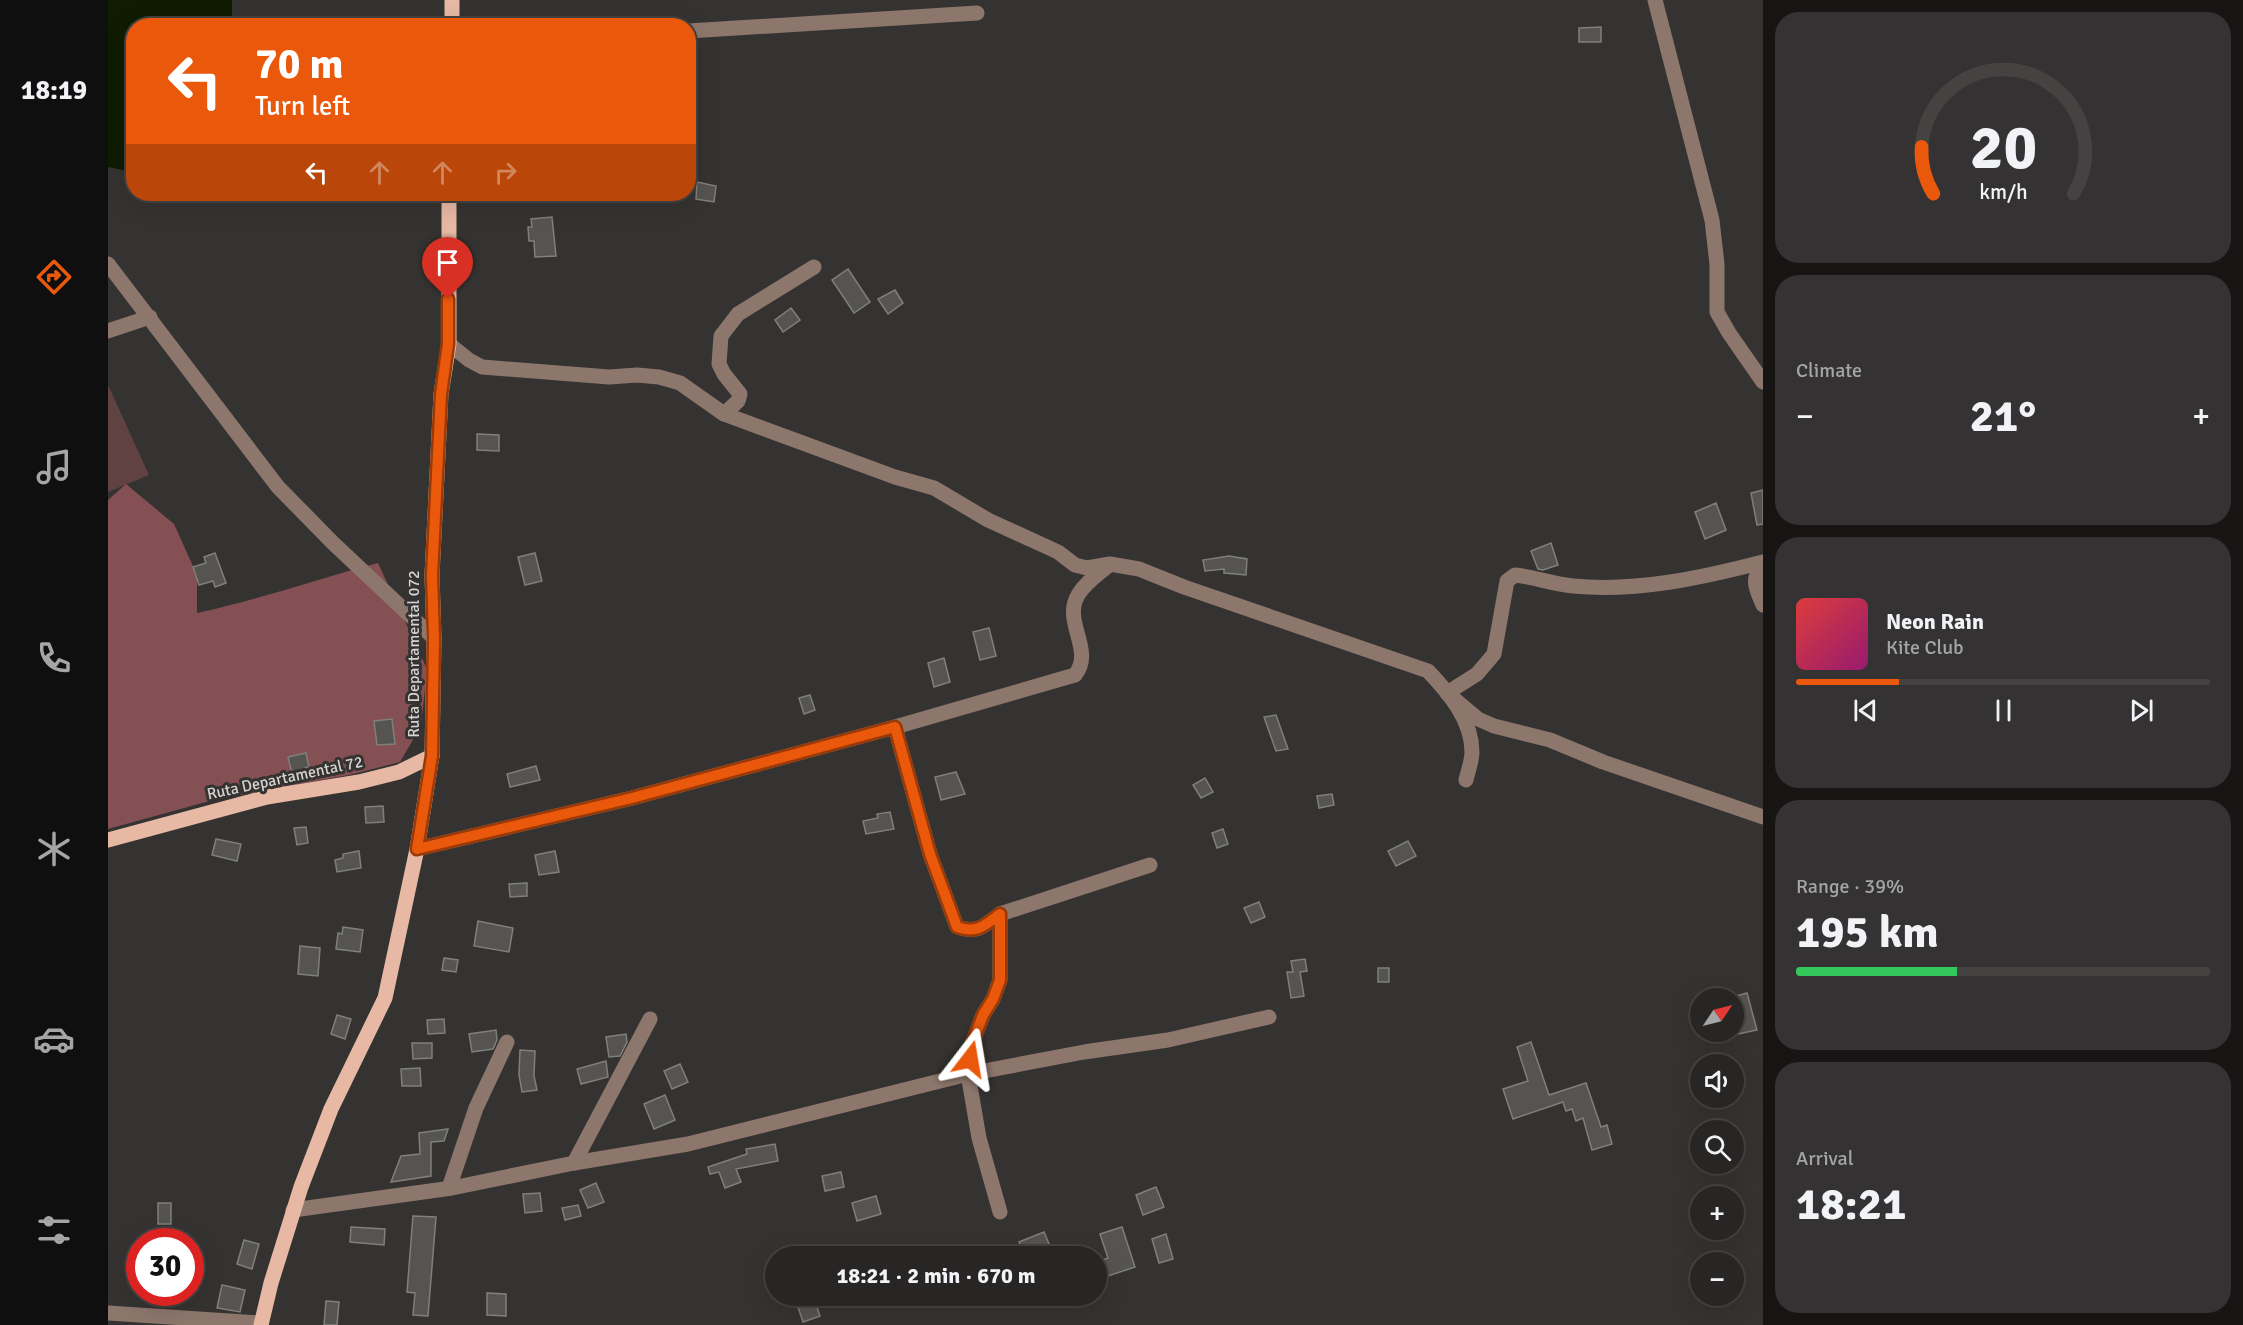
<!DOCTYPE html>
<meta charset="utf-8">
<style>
:root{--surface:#282625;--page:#343232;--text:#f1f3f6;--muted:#a5a5a7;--line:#444342;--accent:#ea580c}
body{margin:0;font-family:Signika,sans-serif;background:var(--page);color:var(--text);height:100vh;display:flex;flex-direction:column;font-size:22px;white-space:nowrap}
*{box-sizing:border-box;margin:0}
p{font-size:20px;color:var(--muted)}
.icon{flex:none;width:33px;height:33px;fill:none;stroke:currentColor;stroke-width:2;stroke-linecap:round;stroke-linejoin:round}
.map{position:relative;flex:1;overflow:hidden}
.details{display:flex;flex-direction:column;gap:12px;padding:12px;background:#161514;width:480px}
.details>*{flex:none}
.banner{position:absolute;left:18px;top:18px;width:570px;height:183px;border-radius:24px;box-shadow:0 6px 24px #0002,0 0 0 2px var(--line);background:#ea580c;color:#fff;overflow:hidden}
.needle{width:39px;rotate:55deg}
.fabs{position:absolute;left:1582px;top:988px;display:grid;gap:12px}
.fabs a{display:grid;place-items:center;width:54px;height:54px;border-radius:50%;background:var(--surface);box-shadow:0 6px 24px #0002,0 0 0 2px var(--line);font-size:30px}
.speed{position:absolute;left:18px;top:1228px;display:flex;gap:12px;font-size:30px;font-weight:700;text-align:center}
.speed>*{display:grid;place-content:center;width:78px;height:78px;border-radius:50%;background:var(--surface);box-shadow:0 6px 24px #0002,0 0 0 2px var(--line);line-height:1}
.speed .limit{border:9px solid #d22;background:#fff;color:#111}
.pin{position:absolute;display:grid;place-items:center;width:51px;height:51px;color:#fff;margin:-62px -26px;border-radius:50% 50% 50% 0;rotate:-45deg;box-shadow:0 0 6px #0007}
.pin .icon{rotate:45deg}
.me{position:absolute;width:66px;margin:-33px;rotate:14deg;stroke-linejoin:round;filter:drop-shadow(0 0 4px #0008)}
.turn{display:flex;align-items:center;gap:21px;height:126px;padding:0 30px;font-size:27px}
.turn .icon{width:78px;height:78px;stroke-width:2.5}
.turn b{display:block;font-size:42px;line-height:51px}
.lanes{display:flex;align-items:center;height:57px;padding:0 30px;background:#0003;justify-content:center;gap:30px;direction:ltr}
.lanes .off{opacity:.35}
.big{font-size:45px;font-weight:700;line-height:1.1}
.details .card{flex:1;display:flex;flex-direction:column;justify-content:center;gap:9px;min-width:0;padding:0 21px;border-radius:24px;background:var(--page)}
.details .dial{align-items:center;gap:0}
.dial svg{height:156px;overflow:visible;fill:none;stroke:var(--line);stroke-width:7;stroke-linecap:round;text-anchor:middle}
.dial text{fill:var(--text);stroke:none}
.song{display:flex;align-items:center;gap:18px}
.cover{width:72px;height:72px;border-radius:9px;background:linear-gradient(135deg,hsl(0 70% 55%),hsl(320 70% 35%))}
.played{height:6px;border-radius:3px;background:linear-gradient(90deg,var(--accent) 25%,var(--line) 25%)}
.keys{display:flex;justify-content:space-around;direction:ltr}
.heat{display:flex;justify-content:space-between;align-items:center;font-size:33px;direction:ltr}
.charge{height:9px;border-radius:4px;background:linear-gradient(90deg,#34c759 39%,var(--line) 0)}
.trip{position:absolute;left:657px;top:1246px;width:342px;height:60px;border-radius:30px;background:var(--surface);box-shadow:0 6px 24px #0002,0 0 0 2px var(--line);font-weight:700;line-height:60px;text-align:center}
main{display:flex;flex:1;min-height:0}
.dock{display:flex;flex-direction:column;width:108px;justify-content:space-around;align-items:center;background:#100f0f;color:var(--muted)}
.dock .icon{width:42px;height:42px}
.dock .on{color:var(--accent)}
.dock b{font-size:27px;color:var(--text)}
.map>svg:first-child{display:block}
.green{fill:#614243}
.forest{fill:#855053}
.water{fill:#0f1c00}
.building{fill:#555451;stroke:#7f7f7b;stroke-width:1.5}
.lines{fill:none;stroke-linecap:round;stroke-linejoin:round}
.minor{stroke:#8d776d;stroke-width:15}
.major{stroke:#e7b9a4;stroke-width:15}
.route-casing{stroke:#983908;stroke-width:15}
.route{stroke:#ea580c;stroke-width:10}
.labels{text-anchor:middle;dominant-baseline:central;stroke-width:6;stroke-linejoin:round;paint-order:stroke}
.street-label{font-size:16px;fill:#d5d4d2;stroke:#353331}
</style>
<main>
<nav class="dock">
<b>18:19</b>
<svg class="icon on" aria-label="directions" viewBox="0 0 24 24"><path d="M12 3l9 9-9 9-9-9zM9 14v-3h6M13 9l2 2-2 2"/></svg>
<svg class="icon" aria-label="music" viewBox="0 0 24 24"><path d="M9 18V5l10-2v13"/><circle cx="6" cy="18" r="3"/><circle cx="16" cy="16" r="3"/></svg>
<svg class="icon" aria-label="phone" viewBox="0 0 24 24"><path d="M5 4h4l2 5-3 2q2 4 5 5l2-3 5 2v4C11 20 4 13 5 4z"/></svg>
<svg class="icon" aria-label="climate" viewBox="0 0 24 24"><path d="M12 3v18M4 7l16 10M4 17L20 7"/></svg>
<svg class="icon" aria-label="car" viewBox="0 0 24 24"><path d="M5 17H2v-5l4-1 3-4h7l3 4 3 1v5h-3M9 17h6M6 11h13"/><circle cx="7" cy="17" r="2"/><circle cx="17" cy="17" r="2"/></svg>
<svg class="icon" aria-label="filters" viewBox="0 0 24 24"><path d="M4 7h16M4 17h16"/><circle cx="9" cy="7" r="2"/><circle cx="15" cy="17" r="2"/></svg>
</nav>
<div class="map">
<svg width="1655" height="1325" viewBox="0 0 1655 1325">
<rect width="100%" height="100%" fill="#353331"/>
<!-- green -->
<polygon class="green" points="0,385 41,475 0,492"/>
<!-- forest -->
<path class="forest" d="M18,484L66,524L89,575V613C150,600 209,579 270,563L319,669L313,726L292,762L241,775L105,800L0,829V500Z"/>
<!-- water -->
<polygon class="water" points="0,0 124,0 124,25 26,26 25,172 0,167"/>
<!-- building -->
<g class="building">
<polygon points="1493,27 1493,42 1471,42 1471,28"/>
<polygon points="589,182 608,186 606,202 588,199"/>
<polygon points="444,217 448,256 427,257 426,241 421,241 420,227 424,227 423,219"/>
<polygon points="740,269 762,302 746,313 724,280"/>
<polygon points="787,290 795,303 780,314 770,299"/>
<polygon points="683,308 692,320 675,332 667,320"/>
<polygon points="369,434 391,435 391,451 369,450"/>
<polygon points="1655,490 1655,524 1649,525 1643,493"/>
<polygon points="1608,503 1618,530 1597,539 1587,512"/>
<polygon points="1443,543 1450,565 1435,570 1430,569 1423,551"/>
<polygon points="107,553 118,583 107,587 105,581 91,585 85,567 98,563 96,557"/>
<polygon points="427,553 434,581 417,585 410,557"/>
<polygon points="1121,556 1139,559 1138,575 1116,573 1116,569 1097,571 1095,560"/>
<polygon points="881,628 888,656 872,660 865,632"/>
<polygon points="836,658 842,682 826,687 820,663"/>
<polygon points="702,695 707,710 696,714 691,698"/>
<polygon points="1168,715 1180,749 1168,751 1156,717"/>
<polygon points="284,719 287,744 269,745 266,721"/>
<polygon points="198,753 201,767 196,768 197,775 185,777 180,757"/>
<polygon points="428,766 432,780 402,787 399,774"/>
<polygon points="848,772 857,794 833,800 827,777"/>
<polygon points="1097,778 1105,792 1093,798 1085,785"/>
<polygon points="1224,794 1226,805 1211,808 1209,796"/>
<polygon points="275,806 276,822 258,823 257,807"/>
<polygon points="782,812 786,829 758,834 755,821 770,818 769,814"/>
<polygon points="198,827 200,843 189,845 186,828"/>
<polygon points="1115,829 1120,844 1109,848 1104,833"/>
<polygon points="108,839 133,844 129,861 104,855"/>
<polygon points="1300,841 1308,856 1288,866 1280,851"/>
<polygon points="251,851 253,868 229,872 227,860 235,858 235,854"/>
<polygon points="447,851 451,872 431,875 427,855"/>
<polygon points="419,883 419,896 402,897 401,884"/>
<polygon points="1151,902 1157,917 1143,923 1136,908"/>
<polygon points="370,921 405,928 401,952 366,946"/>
<polygon points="235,927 255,930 252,952 228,949 230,933 234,934"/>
<polygon points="192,946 212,948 210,976 190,974"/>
<polygon points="336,958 350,960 348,972 334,970"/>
<polygon points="1197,959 1199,971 1192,972 1196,996 1183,998 1179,972 1185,972 1183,961"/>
<rect x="1270" y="968" width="11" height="14"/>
<polygon points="1639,993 1649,1030 1630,1034 1626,1019 1626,1009 1631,1007 1628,996"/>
<polygon points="229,1015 243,1019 237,1039 223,1034"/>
<polygon points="336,1019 337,1033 320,1034 319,1020"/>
<polygon points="388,1030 389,1040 385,1049 364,1052 361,1034"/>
<polygon points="518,1034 519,1042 512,1056 501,1057 498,1037"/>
<polygon points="1423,1042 1441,1095 1478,1083 1493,1127 1499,1125 1504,1144 1484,1150 1475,1118 1468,1121 1464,1109 1458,1111 1455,1102 1405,1119 1395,1089 1420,1081 1409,1047"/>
<polygon points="304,1043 324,1043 324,1058 305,1059"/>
<polygon points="412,1050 427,1051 426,1076 429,1090 414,1092 411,1075"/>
<polygon points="498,1061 500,1077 473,1084 469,1069"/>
<polygon points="572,1064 580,1082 564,1089 556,1071"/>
<polygon points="312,1068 313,1086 294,1086 293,1069"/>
<polygon points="557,1095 567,1120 546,1129 536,1104"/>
<polygon points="340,1129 336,1141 323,1142 323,1176 283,1182 293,1156 312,1154 311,1133"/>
<polygon points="667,1144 670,1161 628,1169 633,1182 617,1188 611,1172 602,1174 600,1167 639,1154 638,1149"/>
<polygon points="733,1172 736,1187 717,1191 714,1176"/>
<polygon points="488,1183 496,1202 480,1208 472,1190"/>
<polygon points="1048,1187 1056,1207 1035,1215 1028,1195"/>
<polygon points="432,1193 434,1211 417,1213 415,1194"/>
<polygon points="768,1196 773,1214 749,1221 744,1203"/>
<rect x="50" y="1203" width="13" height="21"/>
<polygon points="470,1205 473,1216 457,1220 454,1208"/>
<polygon points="305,1216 328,1217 320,1316 305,1315 307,1293 299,1292"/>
<polygon points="243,1227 277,1229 276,1245 242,1242"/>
<polygon points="1014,1227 1027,1267 988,1280 988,1262 1000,1258 992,1234"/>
<polygon points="936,1232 942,1246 917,1257 911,1242"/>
<polygon points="1058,1234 1065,1259 1051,1263 1044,1239"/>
<polygon points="136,1240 151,1244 144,1269 129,1264"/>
<polygon points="114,1285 137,1290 132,1312 109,1308"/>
<polygon points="379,1293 398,1294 398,1316 379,1315"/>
<polygon points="218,1301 231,1302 229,1325 216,1325"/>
<polygon points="707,1301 712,1316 695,1322 690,1307"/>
</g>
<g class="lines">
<!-- minor -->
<g class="minor">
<polyline points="1547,0 1604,220 1609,264 1609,312 1621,333 1655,382"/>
<polyline points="580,31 869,13"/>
<polyline points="0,264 170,487 225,543 326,638"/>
<polyline points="0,331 42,317"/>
<path d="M341,344L361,360L374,367L501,377L529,375L551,377L572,383L616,414L787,477L826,488L880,520L950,552L967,565L979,568L1002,564L1031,569L1076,587L1320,671C1341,693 1364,720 1364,752C1364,761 1360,771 1358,780"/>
<polyline points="616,414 630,401 632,394 616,374 611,364 613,336 630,314 706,267"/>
<path d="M1655,562C1593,578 1529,592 1465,586C1445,584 1426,577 1407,575L1399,581L1386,654L1369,674L1339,693L1370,719L1386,726L1442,740L1495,762L1655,817"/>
<path d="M1655,563C1643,581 1647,586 1655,605"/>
<path d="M787,727L822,854L849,927C869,934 876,926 892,914L1042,865"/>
<path d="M309,849L524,798L787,727L967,675C987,650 954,622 970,595C977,583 989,575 1000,566"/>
<polyline points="892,914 892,980 885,999 875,1015 864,1044 860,1074 871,1138 892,1212"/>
<polyline points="466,1163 542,1019"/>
<polyline points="341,1188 368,1108 399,1042"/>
<polyline points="185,1210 344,1188 466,1163 580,1144 860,1074 976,1052 1060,1040 1161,1017"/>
<polyline points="0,1313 153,1323"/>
</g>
<!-- major -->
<g class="major">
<polyline points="344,0 344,26"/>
<polyline points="0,840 159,797 251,782 291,772 324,756"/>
<polyline points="153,1325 163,1283 193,1187 223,1109 277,998 309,849 324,756 326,638 324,575 333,394 341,344 341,194"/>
</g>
</g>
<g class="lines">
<defs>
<path id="route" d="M340,299V344L333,394L324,575L326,638L324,756L309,849L524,798L787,727L822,854L849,927C869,934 876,926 892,914V980L885,999L875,1015L864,1044L862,1059"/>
</defs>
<!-- route casing -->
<use href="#route" class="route-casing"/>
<!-- route -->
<use href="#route" class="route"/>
</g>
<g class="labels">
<!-- street labels -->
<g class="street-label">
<text transform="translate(306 654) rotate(-90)">Ruta Departamental 072</text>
<text transform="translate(177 778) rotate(-12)">Ruta Departamental 72</text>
</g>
</g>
</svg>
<div class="fabs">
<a><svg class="needle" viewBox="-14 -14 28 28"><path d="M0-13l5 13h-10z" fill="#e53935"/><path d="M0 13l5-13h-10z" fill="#a5a5a7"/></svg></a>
<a><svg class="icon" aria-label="sound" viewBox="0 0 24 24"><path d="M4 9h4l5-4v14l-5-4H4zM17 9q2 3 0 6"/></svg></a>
<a><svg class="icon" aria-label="search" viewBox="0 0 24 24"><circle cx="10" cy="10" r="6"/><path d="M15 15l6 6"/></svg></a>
<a>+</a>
<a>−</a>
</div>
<div class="speed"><div class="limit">30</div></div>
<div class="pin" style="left:340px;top:299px;background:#d93025"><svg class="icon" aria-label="arrive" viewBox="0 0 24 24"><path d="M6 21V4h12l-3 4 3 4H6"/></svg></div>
<svg class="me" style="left:862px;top:1059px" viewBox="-20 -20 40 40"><path d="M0-17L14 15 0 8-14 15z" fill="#ea580c" stroke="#fff" stroke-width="4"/></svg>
<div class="trip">18:21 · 2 min · 670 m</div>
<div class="banner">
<div class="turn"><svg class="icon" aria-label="left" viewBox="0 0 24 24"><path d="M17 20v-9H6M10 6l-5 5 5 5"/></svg><div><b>70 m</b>Turn left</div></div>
<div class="lanes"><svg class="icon" aria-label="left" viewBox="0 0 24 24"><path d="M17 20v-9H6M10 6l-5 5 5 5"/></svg><svg class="icon off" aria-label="ahead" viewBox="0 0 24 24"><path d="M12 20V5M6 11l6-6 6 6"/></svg><svg class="icon off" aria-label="ahead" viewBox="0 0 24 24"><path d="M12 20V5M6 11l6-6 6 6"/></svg><svg class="icon off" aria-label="right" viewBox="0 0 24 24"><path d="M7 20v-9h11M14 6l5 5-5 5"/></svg></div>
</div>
</div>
<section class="details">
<div class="card dial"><svg viewBox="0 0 100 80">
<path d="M14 69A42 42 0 1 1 86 69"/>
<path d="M14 69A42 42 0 0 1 8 45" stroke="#ea580c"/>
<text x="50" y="56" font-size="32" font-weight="700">20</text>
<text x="50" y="72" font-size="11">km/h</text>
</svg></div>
<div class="card"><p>Climate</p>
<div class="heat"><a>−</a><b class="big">21°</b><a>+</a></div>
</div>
<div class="card">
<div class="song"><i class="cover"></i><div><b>Neon Rain</b><p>Kite Club</p></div></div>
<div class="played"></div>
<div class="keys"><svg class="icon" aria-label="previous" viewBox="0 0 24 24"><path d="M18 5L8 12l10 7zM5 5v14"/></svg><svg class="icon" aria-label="pause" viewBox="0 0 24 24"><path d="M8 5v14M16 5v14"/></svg><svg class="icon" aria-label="next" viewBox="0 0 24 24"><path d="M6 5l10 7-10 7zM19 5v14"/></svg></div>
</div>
<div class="card"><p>Range · 39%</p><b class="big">195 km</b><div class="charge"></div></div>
<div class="card"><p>Arrival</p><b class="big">18:21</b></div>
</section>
</main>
